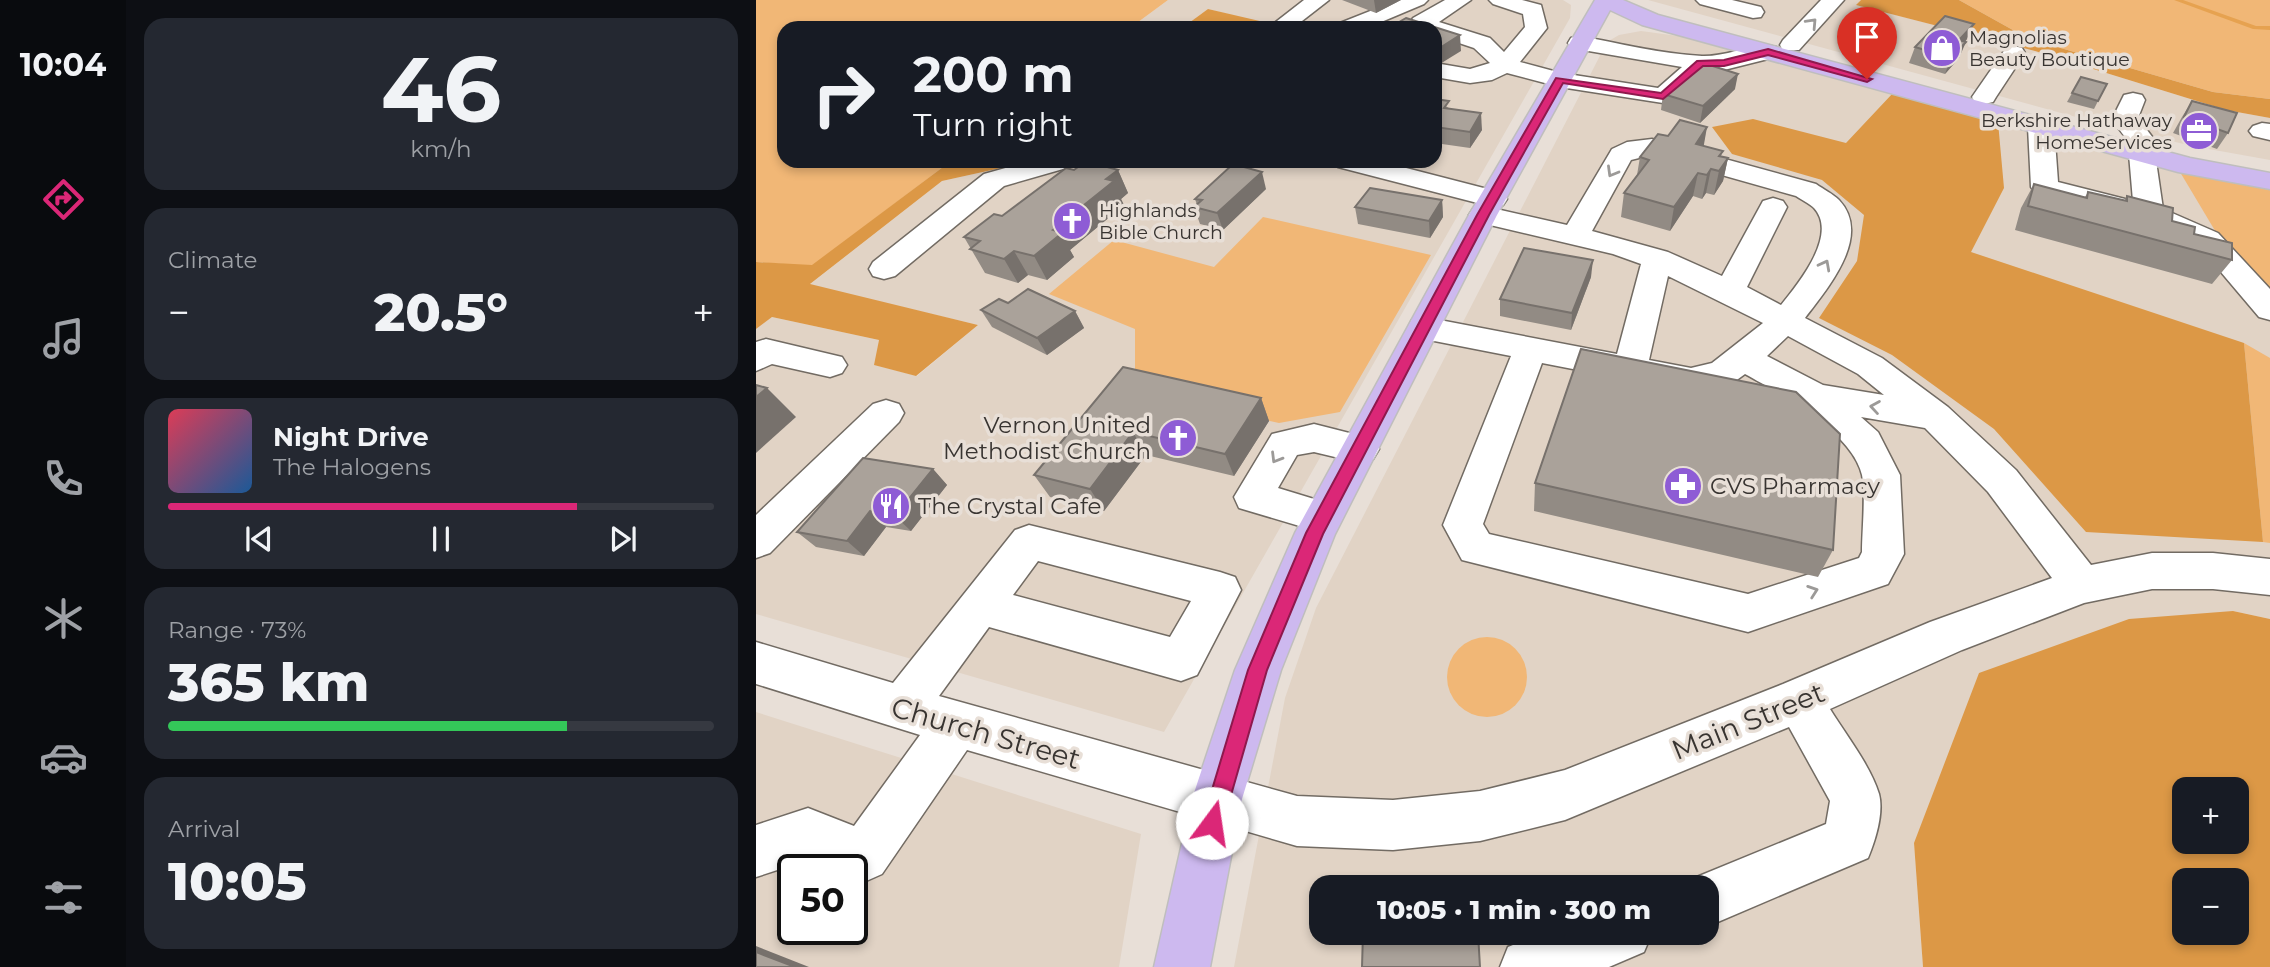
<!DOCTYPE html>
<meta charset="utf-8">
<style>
:root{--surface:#171b24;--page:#242831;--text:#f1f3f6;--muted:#9ea1a6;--line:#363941;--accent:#db2777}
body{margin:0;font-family:Montserrat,sans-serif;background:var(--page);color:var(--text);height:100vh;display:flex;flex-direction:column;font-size:26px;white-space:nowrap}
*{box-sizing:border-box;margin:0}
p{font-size:23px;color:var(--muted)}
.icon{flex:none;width:38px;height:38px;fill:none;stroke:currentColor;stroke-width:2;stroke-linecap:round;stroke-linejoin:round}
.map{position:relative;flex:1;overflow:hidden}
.sheet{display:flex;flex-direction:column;gap:18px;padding:18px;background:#0d0f14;width:630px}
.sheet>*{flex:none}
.hud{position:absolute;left:21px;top:21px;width:665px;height:147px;border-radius:21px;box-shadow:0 4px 10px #0003;background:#171b24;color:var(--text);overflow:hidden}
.buttons{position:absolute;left:1416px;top:777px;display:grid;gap:14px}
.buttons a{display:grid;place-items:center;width:77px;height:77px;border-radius:14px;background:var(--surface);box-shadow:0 4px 10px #0003;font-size:35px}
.speed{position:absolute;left:21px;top:854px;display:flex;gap:14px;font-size:35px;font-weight:700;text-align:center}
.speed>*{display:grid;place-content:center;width:91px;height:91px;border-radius:50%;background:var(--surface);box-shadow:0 4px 10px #0003;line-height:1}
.speed .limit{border:4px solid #111;border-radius:10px;background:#fff;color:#111}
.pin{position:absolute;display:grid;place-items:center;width:60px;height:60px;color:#fff;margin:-72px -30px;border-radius:50% 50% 50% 0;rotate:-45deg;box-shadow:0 0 7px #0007}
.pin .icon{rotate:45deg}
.me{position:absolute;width:77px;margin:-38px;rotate:14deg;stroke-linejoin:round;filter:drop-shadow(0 0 5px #0008)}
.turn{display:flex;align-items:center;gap:24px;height:147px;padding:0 21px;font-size:32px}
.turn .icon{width:91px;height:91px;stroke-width:2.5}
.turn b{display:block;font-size:49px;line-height:60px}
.big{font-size:52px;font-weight:800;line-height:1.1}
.sheet .widget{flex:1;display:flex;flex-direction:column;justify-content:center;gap:10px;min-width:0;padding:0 24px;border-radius:21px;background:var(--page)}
.sheet .dial{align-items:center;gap:0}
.dial b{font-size:91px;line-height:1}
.song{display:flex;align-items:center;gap:21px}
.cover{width:84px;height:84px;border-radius:10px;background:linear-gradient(135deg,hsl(350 70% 55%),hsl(210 70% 35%))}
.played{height:7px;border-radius:4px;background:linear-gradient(90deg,var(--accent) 75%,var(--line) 75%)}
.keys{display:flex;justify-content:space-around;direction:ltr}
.heat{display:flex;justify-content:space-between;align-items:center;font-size:38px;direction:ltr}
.charge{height:10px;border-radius:5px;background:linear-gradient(90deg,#34c759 73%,var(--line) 0)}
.trip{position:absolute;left:553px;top:875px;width:410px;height:70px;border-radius:21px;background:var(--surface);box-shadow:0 4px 10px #0003;font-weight:800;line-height:70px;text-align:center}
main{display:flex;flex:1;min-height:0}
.tabs{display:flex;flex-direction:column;width:126px;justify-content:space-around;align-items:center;background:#090b0e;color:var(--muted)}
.tabs .icon{width:49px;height:49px}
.tabs .active{color:var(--accent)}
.tabs b{font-size:32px;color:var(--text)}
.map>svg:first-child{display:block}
.built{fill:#e1d3c5;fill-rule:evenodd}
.green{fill:#f1b776}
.forest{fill:#dc9846;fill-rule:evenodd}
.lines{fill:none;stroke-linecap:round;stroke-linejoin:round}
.stream{fill:#e6a250;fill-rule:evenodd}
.minor-casing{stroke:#726b63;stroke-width:3}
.major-casing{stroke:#bfbebd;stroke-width:3}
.minor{fill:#fff;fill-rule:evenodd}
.major{fill:#cdb9ef;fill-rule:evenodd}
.wall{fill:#928b84}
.shaded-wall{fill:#77716c}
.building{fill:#aaa29a;stroke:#77716c;stroke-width:2}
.oneway{stroke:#9c9a98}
.route{fill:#db2777;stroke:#8e194d;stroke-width:2}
.labels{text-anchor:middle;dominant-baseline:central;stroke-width:7;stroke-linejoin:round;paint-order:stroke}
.far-poi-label{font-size:19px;fill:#383431;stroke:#e8dfd7;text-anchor:start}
.poi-label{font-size:23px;fill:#383431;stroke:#e8dfd7;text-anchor:start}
.near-street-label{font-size:28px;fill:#383431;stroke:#e8dfd7}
</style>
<main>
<nav class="tabs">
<b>10:04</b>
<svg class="icon active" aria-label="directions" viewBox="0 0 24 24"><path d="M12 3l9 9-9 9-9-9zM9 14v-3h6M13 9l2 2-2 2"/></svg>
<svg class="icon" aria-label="music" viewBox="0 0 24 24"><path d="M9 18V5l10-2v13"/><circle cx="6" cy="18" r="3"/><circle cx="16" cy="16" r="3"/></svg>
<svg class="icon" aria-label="phone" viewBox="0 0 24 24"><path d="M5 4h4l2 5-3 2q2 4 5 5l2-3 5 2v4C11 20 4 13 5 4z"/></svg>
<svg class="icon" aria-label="climate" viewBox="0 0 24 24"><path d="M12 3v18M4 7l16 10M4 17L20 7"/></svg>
<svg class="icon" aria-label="car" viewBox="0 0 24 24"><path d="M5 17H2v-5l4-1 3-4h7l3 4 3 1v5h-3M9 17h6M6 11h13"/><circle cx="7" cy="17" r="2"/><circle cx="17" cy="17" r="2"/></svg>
<svg class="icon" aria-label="filters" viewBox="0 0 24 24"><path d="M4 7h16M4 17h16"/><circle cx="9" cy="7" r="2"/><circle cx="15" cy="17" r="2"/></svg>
</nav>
<section class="sheet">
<div class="widget dial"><b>46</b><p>km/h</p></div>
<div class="widget"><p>Climate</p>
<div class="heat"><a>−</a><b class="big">20.5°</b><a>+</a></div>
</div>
<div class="widget">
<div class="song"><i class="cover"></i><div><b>Night Drive</b><p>The Halogens</p></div></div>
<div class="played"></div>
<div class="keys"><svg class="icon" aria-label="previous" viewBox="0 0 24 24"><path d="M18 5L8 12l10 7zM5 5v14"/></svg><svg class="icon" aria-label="pause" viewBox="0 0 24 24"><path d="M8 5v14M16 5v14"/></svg><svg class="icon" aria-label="next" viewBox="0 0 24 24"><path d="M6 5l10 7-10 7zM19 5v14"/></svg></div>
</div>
<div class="widget"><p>Range · 73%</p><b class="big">365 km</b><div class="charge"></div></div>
<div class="widget"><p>Arrival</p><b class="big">10:05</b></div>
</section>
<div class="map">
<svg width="1514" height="967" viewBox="0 0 1514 967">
<rect width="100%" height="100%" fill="#e8dfd7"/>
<!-- built -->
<g class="built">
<polygon points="412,0 807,0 815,5 814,18 408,732 0,614 0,329 16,317 123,340 119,365 161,376 222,325 53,285 186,181 277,161 679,161 679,28 502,28 507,23 452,9 426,28 374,28"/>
<polygon points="892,0 1105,0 1101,5 1279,51 1470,110 1514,118 1514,160 1436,146 1349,125"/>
<path d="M885,31L944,39L1514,188V619L1477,611L1158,843L1167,967H478L529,698L560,608L851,42L863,35ZM565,887H950V933H565Z"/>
<path d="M0,712L385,834L363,967H0ZM37,870H96V929H37Z"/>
</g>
<!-- green -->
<g class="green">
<polygon points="0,0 412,0 374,28 28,28 28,161 195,161 56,266 0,262"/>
<polygon points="1203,0 1514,0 1514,99 1457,92 1273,39"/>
<polygon points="1424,172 1514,188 1514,294 1461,234"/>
<polygon points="507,217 675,255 584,412 523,423 379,390 379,329 293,294 358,240 458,267"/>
<polygon points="1488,343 1514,358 1514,543 1507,542"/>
<circle cx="731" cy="677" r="40"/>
</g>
<!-- forest -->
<g class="forest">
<polygon points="1105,0 1203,0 1273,39 1457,92 1514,99 1514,118 1470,110 1279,51 1100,5"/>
<polygon points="452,9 508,22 502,28 426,28"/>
<polygon points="1137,93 1242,122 1248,188 1215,252 1488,343 1507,542 1330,532 1238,429 1136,355 1063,318 1101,261 1108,215 1066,180 976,154 956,127 997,119 1090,143"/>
<polygon points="195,161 277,161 186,181 54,284 222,325 160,376 118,365 123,340 16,317 0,329 0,262 56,265"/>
<path d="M1477,611L1514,619V967H1167L1158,843L1223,673L1373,619ZM1480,789V842H1428V789ZM1480,880V933H1428V880Z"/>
</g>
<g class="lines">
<!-- stream -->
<polygon class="stream" points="1418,0 1427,0 1500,26 1514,26 1514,30 1497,29"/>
<defs>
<g id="minor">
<polygon points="548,0 573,0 537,28 512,28"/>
<polygon points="642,0 672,0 668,4 611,28 581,28 584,23"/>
<path d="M689,0H715L683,22L734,38L748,52L769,27L767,14L737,4L733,0H766L785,5L791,28L764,62L805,73L902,88L926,67L815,48L812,43L815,38L823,36C863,43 905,54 946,56C970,57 1000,42 1020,47L1023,52L1020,57L968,70H950L916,101L907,103L804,87L751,73L736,80L714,83L679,77V63L714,69L734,63L718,48L679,35V28H657L654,23L657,18Z"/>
<polygon points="940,0 976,0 1005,7 1008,12 1005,17 997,18 944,4"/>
<polygon points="1065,0 1088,0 1043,50 1027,50 1024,45 1027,40"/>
<polygon points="1258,46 1266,48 1269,53 1240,97 1237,102 1228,104 1219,102 1216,97 1250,48"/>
<path d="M1377,93L1386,95L1389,100L1382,118L1397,138L1393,144C1373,148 1367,134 1356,119L1368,95Z"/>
<polygon points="1285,119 1294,122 1298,127 1302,182 1377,201 1373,154 1377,148 1386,146 1395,148 1399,154 1407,209 1462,233 1514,289 1514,320 1503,317 1442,245 1383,220 1279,193 1275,187 1272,127 1276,122"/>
<polygon points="1506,123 1514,124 1514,140 1497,136 1493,131 1497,126"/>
<path d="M896,139L1060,184C1067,189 1077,194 1083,200C1117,236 1071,289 1049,318L1126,358L1192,407L1260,470L1335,565L1396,553H1457L1514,559V595L1457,589H1396L1328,603L1206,650L1074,709C1090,735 1114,765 1123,794C1128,813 1119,841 1112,858L950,927V887H929L931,881L1070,824L1074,801L1033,727L809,820L724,841L637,850L541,846L211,750L126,874L108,882L96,877V870H77L52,860L0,877V825L52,808L98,826L164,735L0,684V642L137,683L259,530L273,525L464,572L479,577L485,590L441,675L425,681L233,627L183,696L541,796L637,800L724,791L809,770L1027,684L1174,622L1296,578L1232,492L1169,428L1105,417L1122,432L1144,475L1148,554L1132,584L992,632L706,560L687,525L755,356L668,339L656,336L652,328L656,320L668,317L861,354L885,264L857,254L717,221L713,215L717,209L727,206L811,225L856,149L871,142ZM895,155L1040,196C1046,200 1054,204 1058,208C1083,235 1041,285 1025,305L991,287L1031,207L1027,201L1017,198L1007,201L966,276L912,252L836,231L875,160ZM912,276L1007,323L956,363L935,368L893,360ZM1032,336L1102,374L1128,395L1067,385L1011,356ZM786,363L935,392L978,382L989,374C1025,394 1096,432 1106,475C1110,494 1106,531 1106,552L1103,558L992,594L733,534L727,524ZM282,561L435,601L414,637L257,595Z"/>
<polygon points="275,161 318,161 314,167 248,186 139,276 128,279 117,276 113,269 117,262 228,174"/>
<polygon points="578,161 623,161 747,193 751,199 747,205 737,207 582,167"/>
<polygon points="10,339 86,357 91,365 86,373 74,377 16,364 0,371 0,342"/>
<polygon points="130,400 143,404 148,413 143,422 14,553 0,558 0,515 117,404"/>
<polygon points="558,424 617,439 623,449 617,459 604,463 558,452 541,455 522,488 581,506 587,517 581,528 567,533 483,508 478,497 516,434"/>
<polygon points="800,933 896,933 888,952 853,967 744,967 752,947 772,939"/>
</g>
<polygon id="major" points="839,0 867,0 902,15 1434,158 1514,173 1514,189 1422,172 886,25 854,10 741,215 579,534 525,670 486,799 454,967 398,967 436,799 479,670 539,533 713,215"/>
</defs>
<!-- minor casing -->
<use href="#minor" class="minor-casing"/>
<!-- major casing -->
<use href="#major" class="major-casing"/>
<!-- minor -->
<use href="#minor" class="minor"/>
<!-- major -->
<use href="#major" class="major"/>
</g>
<!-- wall -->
<g class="wall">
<polygon points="586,0 645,0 620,13"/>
<polygon points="1211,39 1209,42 1203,58 1189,74 1153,63 1159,47"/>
<polygon points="1325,77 1342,101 1338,109 1311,102"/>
<polygon points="979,89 944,123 905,110 907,94"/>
<polygon points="679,99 726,130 714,148 679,143"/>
<polygon points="1436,101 1472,133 1461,149 1417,133 1426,117"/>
<polygon points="948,146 967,151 965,156 972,158 967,181 958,195 950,193 946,199 937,196 914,231 865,217 868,193 881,175 884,157"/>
<polygon points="318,170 362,170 372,193 365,199 368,205 314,250 318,257 291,280 272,275 262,283 229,273 208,237 246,216"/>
<polygon points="1278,184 1329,197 1332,192 1368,201 1371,196 1438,234 1476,260 1456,284 1259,230 1265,208"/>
<polygon points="510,189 467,230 444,224 438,207 441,205 439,199"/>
<polygon points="686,200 687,217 674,238 602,224 599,207"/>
<polygon points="835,277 815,330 744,316 744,299"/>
<polygon points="252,303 319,311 328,328 291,355 236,327 225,310"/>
<polygon points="367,367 505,398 513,421 478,476 390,455 348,511 294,497 278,475"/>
<polygon points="177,469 191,485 155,531 130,527 108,556 60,547 41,532"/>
<polygon points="779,483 1077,550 1062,577 778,511"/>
</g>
<!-- shaded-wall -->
<g class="shaded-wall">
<polygon points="618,0 645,0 620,13"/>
<polygon points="1218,24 1211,39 1196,56 1203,40"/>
<polygon points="704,35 705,51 679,67 679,51"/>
<polygon points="1210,42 1203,58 1189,74 1195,58"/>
<polygon points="982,74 979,89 944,123 947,106"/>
<polygon points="725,113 726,130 714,148 714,132"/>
<polygon points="951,127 947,150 940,144"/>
<polygon points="972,158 967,181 958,195 963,171"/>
<polygon points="955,169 950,193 946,199 951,175"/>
<polygon points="362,170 372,193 365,199 368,205 314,250 318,257 291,280 278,256 297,230 350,179"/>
<polygon points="506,172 510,189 467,230 461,213"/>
<polygon points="942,173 937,196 914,231 918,207"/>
<polygon points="686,200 687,217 674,238 673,221"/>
<polygon points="258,251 272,275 262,283 248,259"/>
<polygon points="837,260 835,277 815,330 816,313"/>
<polygon points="319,311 328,328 291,355 281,338"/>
<polygon points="11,388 40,417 0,453 0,397"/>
<polygon points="505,398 513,421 478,476 469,454"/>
<polygon points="377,432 390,455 348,511 334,489"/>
<polygon points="177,469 191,485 155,531 139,516"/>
<polygon points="114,511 130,527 108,556 91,541"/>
<polygon points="0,946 53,967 39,967 0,952"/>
</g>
<!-- building -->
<g class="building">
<polygon points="1189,16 1218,24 1203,40 1210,42 1195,58 1159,47"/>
<polygon points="650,18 704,35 679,51 679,28 633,28"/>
<polygon points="944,62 982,74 947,106 907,94"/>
<polygon points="1325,77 1351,84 1342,101 1316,93"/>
<polygon points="679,99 693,101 688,108 725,113 714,132 679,127"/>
<polygon points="1436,101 1481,113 1472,133 1428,117"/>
<polygon points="924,120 951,127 940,144 967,151 963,156 972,158 963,171 955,169 951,175 942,173 918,207 868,193 893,160 884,157 902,134 912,136"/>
<polygon points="330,161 362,170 350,179 358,181 297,230 306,233 278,256 258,251 248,259 214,249 224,241 208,237 238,214 246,216 310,168 318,170"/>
<polygon points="477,164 506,172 461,213 438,207 446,200 439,199"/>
<polygon points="1278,184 1331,198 1332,192 1371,201 1371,196 1417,208 1416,221 1439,227 1438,234 1476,243 1476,260 1272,206"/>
<polygon points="614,188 686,200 673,221 599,207"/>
<polygon points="768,248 837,260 816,313 744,299"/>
<polygon points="272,289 319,311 281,338 225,310 243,299 252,303"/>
<polygon points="825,349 1040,392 1084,434 1077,550 779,483"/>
<polygon points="367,367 505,398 469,454 377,432 334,489 278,475"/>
<polygon points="0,385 11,388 0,397"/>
<polygon points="107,458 177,469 139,516 114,511 91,541 41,532"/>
<polygon points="607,933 722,933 724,967 606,967"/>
<polygon points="0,952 39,967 0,967"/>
</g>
<!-- one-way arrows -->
<defs><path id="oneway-chevron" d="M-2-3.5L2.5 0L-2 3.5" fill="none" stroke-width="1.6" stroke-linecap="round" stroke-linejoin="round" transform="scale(1.75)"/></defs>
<g class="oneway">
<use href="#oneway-chevron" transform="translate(1056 23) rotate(-47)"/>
<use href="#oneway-chevron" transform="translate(856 172) rotate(120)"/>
<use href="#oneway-chevron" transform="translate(1069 265) rotate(-62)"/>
<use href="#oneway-chevron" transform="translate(1119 407) rotate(-171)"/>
<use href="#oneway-chevron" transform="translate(520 458) rotate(121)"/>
<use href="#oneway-chevron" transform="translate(1057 591) rotate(-19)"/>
</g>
<!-- route -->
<polygon class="route" points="1012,49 1116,79 1111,82 1012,55 968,66 947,66 907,99 807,83 733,215 567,534 511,670 467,823 464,831 456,834 449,831 446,823 492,670 550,533 721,215 800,78 905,93 941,61 968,60"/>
<!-- icons -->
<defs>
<symbol id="shop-disc" viewBox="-11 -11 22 22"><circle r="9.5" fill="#8e5cd5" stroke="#e8dfd7"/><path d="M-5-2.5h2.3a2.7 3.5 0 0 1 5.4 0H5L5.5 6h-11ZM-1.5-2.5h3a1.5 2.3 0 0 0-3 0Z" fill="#fff"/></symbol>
<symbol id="office-disc" viewBox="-11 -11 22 22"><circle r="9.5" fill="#8e5cd5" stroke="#e8dfd7"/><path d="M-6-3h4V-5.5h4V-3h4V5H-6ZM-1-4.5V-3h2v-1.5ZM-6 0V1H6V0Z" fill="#fff"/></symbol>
<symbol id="church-disc" viewBox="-11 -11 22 22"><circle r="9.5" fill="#8e5cd5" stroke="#e8dfd7"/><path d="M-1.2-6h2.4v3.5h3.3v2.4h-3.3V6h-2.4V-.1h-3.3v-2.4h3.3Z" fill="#fff"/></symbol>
<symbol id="pharmacy-disc" viewBox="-11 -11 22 22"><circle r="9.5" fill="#8e5cd5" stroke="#e8dfd7"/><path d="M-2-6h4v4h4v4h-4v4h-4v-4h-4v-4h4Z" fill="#fff"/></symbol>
<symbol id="restaurant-disc" viewBox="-11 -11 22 22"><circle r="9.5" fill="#8e5cd5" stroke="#e8dfd7"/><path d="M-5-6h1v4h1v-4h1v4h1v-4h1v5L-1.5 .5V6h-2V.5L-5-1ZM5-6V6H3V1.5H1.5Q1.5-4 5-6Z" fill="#fff"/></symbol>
</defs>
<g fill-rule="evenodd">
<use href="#shop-disc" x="1164" y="26" width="44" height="44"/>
<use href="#office-disc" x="1421" y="109" width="44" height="44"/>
<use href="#church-disc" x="294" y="199" width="44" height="44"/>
<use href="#church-disc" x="400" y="416" width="44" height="44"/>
<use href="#pharmacy-disc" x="905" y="464" width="44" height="44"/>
<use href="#restaurant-disc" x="113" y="484" width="44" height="44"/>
</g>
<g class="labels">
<!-- far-poi labels -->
<g class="far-poi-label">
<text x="1213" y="37">Magnolias<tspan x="1213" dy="22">Beauty Boutique</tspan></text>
<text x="1416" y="120" text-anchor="end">Berkshire Hathaway<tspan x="1416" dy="22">HomeServices</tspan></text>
<text x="343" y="210">Highlands<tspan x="343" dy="22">Bible Church</tspan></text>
</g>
<!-- poi labels -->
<g class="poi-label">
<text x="395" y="425" text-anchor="end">Vernon United<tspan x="395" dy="26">Methodist Church</tspan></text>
<text x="954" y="486">CVS Pharmacy</text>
<text x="162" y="506">The Crystal Cafe</text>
</g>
<!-- near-street labels -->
<g class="near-street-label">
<text transform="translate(992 721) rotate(-22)">Main Street</text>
<text transform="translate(230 733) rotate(16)">Church Street</text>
</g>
</g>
</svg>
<div class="buttons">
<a>+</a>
<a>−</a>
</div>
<div class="speed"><div class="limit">50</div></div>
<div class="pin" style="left:1111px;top:79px;background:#d93025"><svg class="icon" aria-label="arrive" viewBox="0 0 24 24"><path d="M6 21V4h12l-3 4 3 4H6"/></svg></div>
<svg class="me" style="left:456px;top:823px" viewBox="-20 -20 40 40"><circle r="19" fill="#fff"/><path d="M0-13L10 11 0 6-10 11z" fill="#db2777"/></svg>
<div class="trip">10:05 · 1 min · 300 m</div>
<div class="hud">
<div class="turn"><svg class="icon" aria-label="right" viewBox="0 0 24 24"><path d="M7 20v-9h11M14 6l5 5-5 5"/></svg><div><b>200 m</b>Turn right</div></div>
</div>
</div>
</main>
